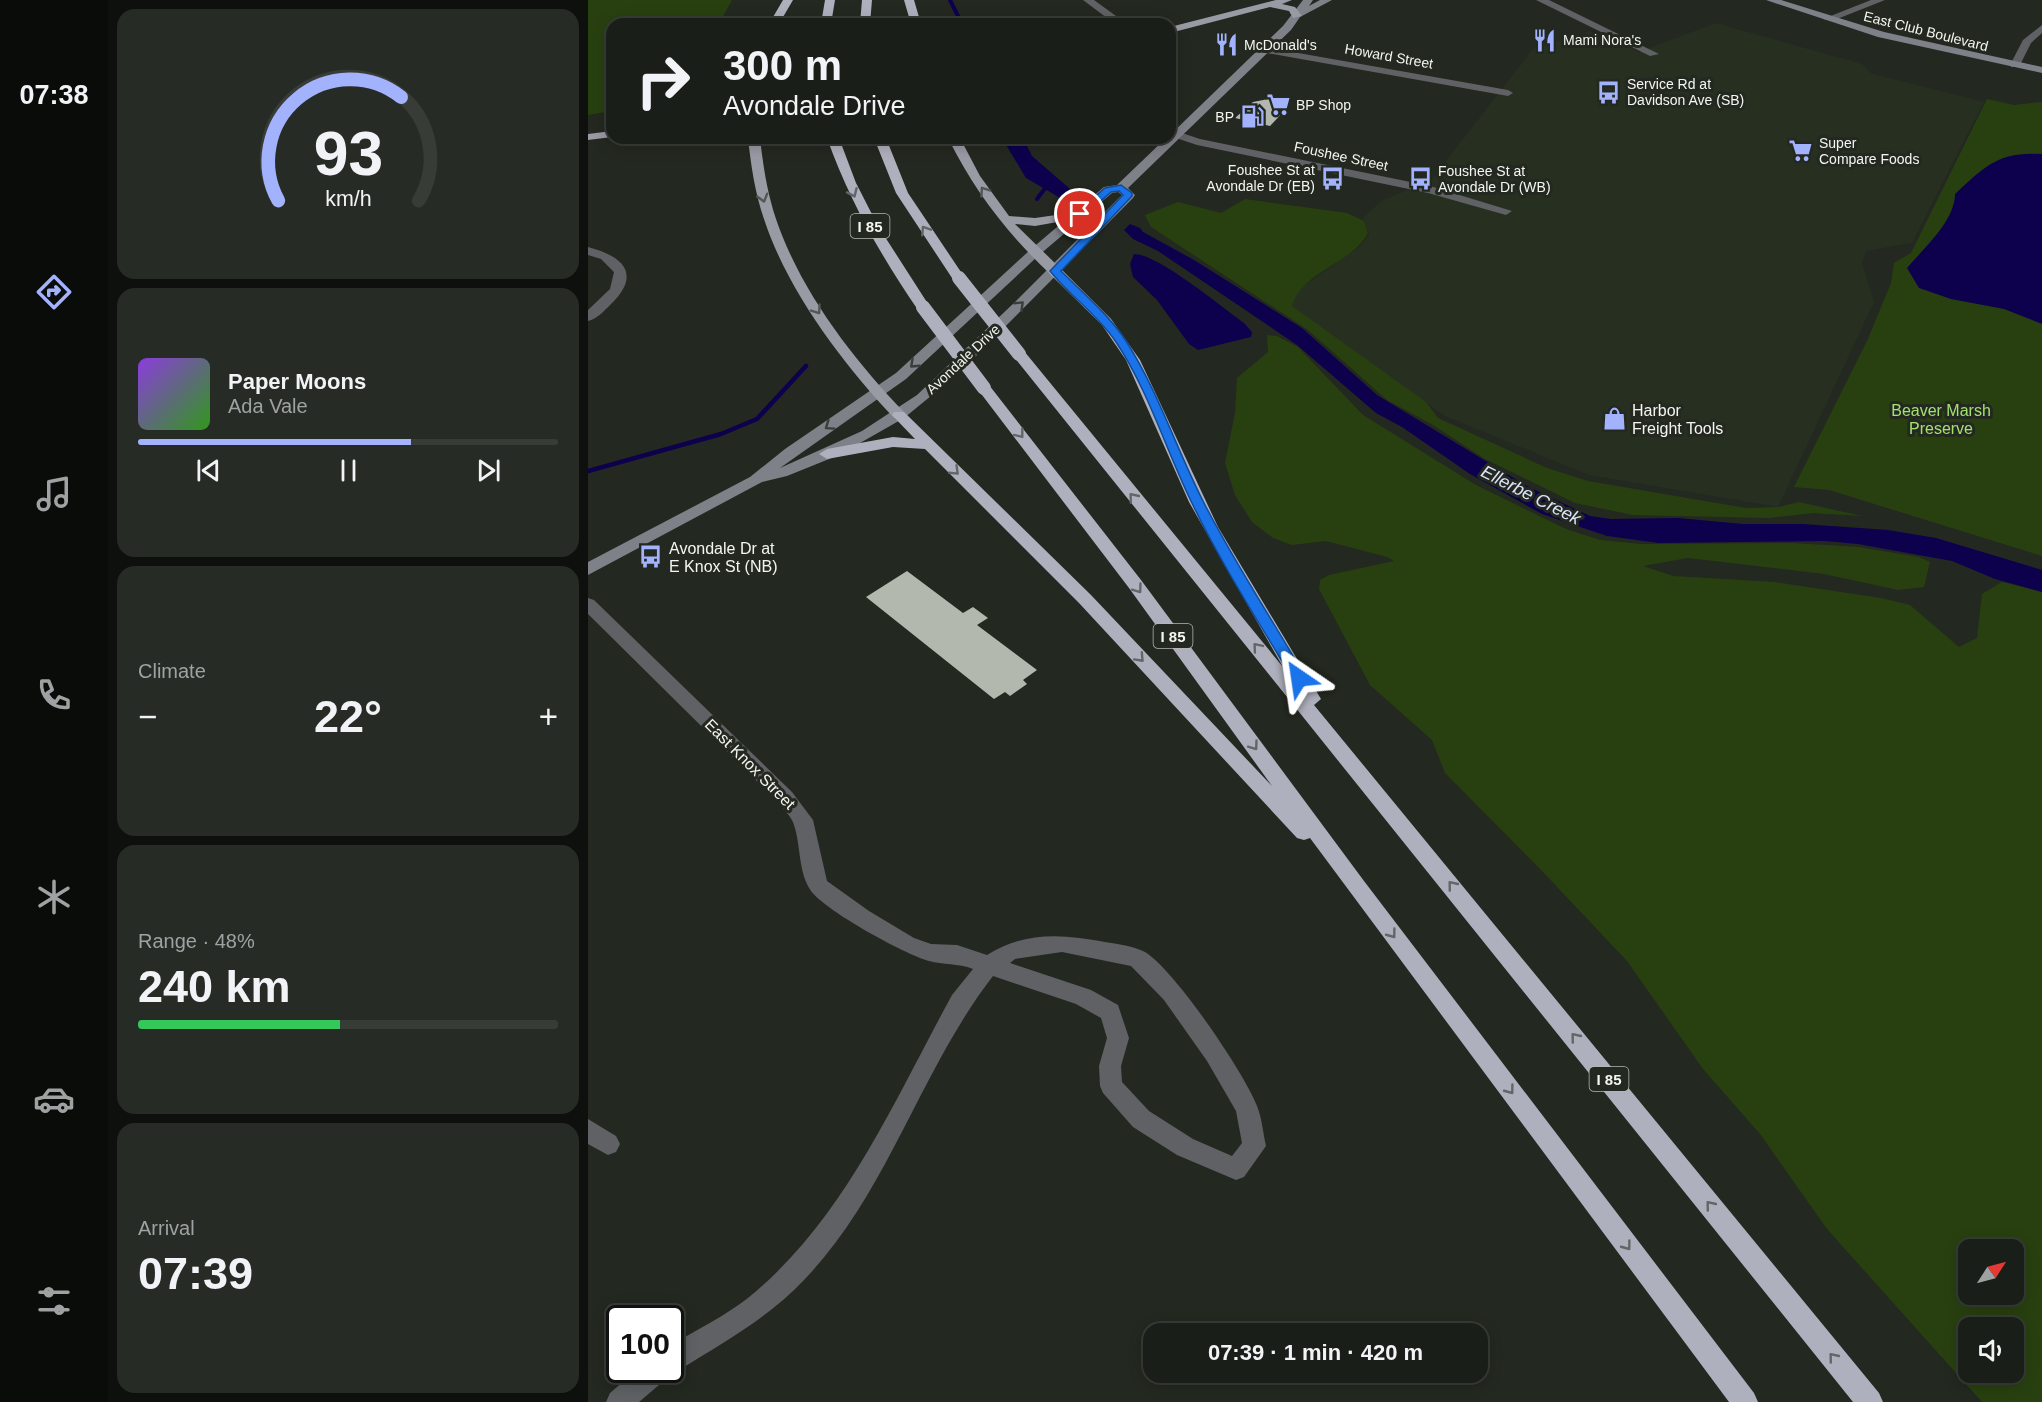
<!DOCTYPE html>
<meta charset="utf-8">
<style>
:root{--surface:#1a1e18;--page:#272b25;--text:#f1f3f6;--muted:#9fa2a2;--line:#383c37;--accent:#a2b2fd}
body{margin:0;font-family:Arial,sans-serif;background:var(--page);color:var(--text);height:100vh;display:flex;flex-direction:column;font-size:22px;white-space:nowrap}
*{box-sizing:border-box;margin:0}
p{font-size:20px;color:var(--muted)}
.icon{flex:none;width:33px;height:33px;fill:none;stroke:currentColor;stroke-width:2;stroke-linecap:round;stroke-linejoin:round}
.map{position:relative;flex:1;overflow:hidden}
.sheet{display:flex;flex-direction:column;gap:9px;padding:9px;background:#0e100d;width:480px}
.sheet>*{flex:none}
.hud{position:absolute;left:18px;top:18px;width:570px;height:126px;border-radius:18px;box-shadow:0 3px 15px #0003,0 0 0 2px var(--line);background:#1a1e18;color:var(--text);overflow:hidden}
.needle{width:39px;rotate:54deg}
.controls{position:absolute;left:1370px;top:1239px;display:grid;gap:12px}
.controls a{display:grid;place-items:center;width:66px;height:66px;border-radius:12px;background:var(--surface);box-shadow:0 3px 15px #0003,0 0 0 2px var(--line);font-size:30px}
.speed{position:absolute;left:18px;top:1305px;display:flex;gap:12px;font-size:30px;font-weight:700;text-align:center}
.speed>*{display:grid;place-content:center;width:78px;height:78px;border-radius:50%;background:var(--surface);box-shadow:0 3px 15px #0003,0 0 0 2px var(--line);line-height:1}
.speed .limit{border:3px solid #111;border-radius:9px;background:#fff;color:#111}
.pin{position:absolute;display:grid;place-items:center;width:51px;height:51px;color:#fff;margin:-26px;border:3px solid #fff;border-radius:50%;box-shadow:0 2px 6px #0007}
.me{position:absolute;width:66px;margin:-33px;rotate:328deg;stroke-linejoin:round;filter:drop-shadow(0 0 4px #0008)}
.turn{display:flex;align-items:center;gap:21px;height:126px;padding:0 18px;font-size:27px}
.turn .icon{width:78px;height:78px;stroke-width:2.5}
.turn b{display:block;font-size:42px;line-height:51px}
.big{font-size:45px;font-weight:600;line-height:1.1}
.sheet .widget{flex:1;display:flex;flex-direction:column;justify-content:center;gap:9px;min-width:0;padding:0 21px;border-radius:18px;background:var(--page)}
.sheet .dial{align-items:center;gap:0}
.dial svg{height:156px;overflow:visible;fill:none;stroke:var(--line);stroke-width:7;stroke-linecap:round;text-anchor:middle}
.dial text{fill:var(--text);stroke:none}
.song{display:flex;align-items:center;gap:18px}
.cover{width:72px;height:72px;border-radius:9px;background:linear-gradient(135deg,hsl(270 70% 55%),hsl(110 70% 35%))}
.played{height:6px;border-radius:3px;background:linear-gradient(90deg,var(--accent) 65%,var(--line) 65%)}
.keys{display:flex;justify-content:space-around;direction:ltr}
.heat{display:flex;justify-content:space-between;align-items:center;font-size:33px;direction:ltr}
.charge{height:9px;border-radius:4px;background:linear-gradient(90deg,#34c759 48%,var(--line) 0)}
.trip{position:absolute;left:555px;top:1323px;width:345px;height:60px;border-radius:18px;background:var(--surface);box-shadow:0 3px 15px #0003,0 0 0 2px var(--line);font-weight:600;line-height:60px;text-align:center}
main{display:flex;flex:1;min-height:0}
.dock{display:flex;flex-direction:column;width:108px;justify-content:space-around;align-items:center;background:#0a0c0a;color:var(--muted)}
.dock .icon{width:42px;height:42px}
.dock .active{color:var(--accent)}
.dock b{font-size:27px;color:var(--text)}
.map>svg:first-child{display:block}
.built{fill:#272f21}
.green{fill:#284010;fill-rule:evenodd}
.water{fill:#0d014e}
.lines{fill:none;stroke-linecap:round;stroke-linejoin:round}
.stream-far1{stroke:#0d014e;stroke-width:4}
.stream{stroke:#0d014e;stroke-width:4.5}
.building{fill:#b2b8ad}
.street{fill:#5f6165;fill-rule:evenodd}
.secondary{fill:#7f8189;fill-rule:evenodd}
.primary{fill:#989aa4;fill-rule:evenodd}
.highway{fill:#aeb1bd;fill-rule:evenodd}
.highway-bridge{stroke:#aeb1bd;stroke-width:14}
.oneway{stroke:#525655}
.oneway2{stroke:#626667}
.oneway3{stroke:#3a3e3a}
.route{fill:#1a73e8;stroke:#114b97;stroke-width:1.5}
.labels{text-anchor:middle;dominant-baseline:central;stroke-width:6;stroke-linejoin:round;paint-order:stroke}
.far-street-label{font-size:14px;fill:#f3f6f0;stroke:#232820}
.far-poi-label{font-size:14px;fill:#f3f6f0;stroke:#232820;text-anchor:start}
.shield{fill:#232820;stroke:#b5b8b2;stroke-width:1.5}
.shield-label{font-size:15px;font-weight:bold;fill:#f3f6f0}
.poi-label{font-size:16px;fill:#f3f6f0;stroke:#232820;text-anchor:start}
.park-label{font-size:16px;fill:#a4e06f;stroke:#232820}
.street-label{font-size:16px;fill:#f3f6f0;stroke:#232820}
.water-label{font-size:18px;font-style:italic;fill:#dde3f9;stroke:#232820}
</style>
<main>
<nav class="dock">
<b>07:38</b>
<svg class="icon active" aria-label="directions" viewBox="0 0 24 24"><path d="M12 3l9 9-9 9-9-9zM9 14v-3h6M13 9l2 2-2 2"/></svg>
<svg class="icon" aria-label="music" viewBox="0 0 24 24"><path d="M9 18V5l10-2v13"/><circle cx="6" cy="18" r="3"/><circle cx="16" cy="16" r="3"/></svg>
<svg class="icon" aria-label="phone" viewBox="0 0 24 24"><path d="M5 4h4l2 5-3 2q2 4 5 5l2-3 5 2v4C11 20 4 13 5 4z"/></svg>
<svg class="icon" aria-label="climate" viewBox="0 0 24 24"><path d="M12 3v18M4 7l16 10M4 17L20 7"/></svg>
<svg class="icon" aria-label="car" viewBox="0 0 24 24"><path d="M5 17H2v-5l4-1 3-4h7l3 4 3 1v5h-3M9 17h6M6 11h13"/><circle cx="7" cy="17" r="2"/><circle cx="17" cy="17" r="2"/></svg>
<svg class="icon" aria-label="filters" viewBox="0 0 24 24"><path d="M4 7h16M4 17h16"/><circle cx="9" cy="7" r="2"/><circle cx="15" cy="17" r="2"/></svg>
</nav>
<section class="sheet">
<div class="widget dial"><svg viewBox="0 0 100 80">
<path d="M14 69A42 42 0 1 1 86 69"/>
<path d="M14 69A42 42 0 0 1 77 16" stroke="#a2b2fd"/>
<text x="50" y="56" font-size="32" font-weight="700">93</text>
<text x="50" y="72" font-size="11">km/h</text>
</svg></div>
<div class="widget">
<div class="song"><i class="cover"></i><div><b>Paper Moons</b><p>Ada Vale</p></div></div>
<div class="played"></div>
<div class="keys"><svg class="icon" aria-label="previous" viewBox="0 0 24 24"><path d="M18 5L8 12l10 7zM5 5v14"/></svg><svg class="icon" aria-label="pause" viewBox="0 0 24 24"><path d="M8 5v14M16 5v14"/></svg><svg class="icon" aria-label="next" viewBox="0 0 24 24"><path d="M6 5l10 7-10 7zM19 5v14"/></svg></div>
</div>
<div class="widget"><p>Climate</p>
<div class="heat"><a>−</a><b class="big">22°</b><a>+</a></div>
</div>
<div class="widget"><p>Range · 48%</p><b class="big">240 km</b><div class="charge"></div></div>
<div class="widget"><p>Arrival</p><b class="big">07:39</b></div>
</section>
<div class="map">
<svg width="1454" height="1402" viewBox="0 0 1454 1402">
<rect width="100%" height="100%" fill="#232820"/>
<!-- built -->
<polygon class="built" points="1128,23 1274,64 1284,74 1396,102 1324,243 1278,251 1274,263 1286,302 1190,507 1001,475 857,416 694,301 771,247 781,235 775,218 793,201 843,180 945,49 1002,31 1051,52"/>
<!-- green -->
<g class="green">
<polygon points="0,0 144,0 131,24 24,24 24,111 0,115"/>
<polygon points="1399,99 1426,105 1454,102 1454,556 1241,490 1206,487 1279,341 1303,283 1306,263 1323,253"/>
<path d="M657,199L759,213L776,221L780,233C763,265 715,270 704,306L838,402L850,418L959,468L1000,481L1158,508L1191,507L1211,502L1274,516L1225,513L1181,518L1045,515L987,503L897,459L845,425L799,400L720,330L563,227L557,215L590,202L633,213Z"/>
<path d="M679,335L689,336L710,347L775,415L888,485L978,529L1012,540L1054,544L1205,543L1270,547L1331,557L1342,562L1336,587L1310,590L1236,574L1100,558L1055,566L1085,576L1187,582L1293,598L1322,605L1371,647L1389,638L1394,594L1414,582L1454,592V1402H1394L1239,1229L1172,1134L1115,1069L1039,961L954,871L857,773L844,740L782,685L731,589L732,580L741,575L806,561L799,557L738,541L704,545L685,538L664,522L647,495L637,463L647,413L649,378L680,352ZM1380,1250H1425V1294H1380ZM1380,1328H1425V1372H1380Z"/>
</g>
<!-- water -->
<g class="water">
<polygon points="414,138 435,138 444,156 482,189 474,199 438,178"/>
<path d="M1454,154V324L1416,309L1363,299L1331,288L1319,268C1335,249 1367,221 1367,194C1396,167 1410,151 1454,154Z"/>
<polygon points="542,224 552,228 555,232 606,260 714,328 789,395 939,486 1002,516 1023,519 1090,518 1155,524 1215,524 1300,530 1348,538 1454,570 1454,592 1407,579 1364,561 1270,544 1237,541 1071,543 1019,536 954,514 882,474 814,427 788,413 709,345 570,251 545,239 536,230"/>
<path d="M546,254C570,254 634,307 656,323L664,332L663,337L610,350L601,344L569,300L545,277L542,264Z"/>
</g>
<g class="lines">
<!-- stream-far1 -->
<g class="stream-far1">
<polyline points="362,0 374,24"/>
<polyline points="449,199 461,183"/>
</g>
<!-- stream -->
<polyline class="stream" points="0,471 133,434 169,419 218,366"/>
</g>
<!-- building -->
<g class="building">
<polygon points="690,97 701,106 682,126 647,118 665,102"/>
<polygon points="319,571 375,613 385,607 400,618 389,625 449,670 435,680 439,684 422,696 417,692 406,699 278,597"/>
</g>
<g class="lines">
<!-- street -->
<g class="street">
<polygon points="495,0 506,0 539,24 527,24"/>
<polygon points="948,0 961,0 1071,54 1062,56"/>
<polygon points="1283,0 1297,0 1244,21 1235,19"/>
<polygon points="1454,25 1454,33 1443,43 1431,67 1423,67 1422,65 1435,40"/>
<polygon points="677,47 920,90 925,93 920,96 673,52 673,48"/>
<polygon points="582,129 612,139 842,186 924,211 918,215 840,193 609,145 582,136"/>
<path d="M0,247C35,256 54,274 23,304C16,311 9,319 0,321V310L22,289L26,272L13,259L0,255Z"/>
<path d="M0,598L6,600L204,792L225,820L239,881L281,911L326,938L343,944L369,945L399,955C437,931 475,934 517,942C529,944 546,946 557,952C586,969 657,1074 669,1106C674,1118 675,1133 678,1146L656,1177L648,1180L589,1155L545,1127L515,1093L512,1086L511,1066L519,1038L513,1018L488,1004L405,976C332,1070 300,1193 216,1280C180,1318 135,1343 91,1370L81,1373L78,1379L51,1402H18L22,1393L49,1370H82V1346C108,1330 137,1316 160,1298C256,1220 306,1101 364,995L385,969C370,963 355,965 341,961C316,954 238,911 223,891C210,872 213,846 206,825C204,817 195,809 190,802L0,614ZM474,952L543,966L576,1000L619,1061L648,1111L654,1143L644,1156L605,1139L561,1111L534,1082L533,1066L541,1038L530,1005L503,990L422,963L427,959Z"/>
<polygon points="0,1119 28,1136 32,1144 28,1152 20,1155 0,1144"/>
</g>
<!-- secondary -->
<g class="secondary">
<path d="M715,0H725L721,6L732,0H744L712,17L703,30L540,188L547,195L545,198L371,373L316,418L251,455L199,476L174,482L0,575V562L162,477L197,449L308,373L442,250L516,187L529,185L578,138H582V135L695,26ZM530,192L534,195L428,301L329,395L274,431L192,468L318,379L450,256L524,193Z"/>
<polygon points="1178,0 1193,0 1296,32 1454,67 1454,73 1290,37"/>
</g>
<!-- primary -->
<g class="primary">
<polygon points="688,0 704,0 694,4 707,7 714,16 705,18 701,11 682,7 582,33 582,27"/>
<polygon points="24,131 24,137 0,140 0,134"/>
<path d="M160,138H172C175,165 179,192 188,219C212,290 264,358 316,412L318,415L316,418H306C255,364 199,290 176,219C167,193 163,166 160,138Z"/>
<path d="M360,138H372L392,176L421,216L447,218L496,211V217L492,218L447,226L427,224L472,268V274H462C419,233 387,192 360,138Z"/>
</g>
<!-- highway -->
<g class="highway">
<polygon points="195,0 205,0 191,24 181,24"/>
<polygon points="237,0 247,0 243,24 233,24"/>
<polygon points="274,0 284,0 282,24 272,24"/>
<polygon points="316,0 326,0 333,24 323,24"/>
<path d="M239,138H251L268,183L290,226L342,307L340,310H330C293,256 261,200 239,138Z"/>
<polygon points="286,138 298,138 320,193 377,278 376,281 366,281 308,193"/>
<polygon points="467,267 472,268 523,319 552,360 630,527 733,699 726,705 1291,1393 1295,1402 1265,1402 426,357 426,351 436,351 695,667 601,502 538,360 514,325 462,274 461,271"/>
<polygon points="396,384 401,385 553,580 776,881 1166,1393 1170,1402 1141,1402 722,838 716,840 709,838 491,603 337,449 305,447 239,459 231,454 239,449 305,437 327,439 304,415 306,412 316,412 503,595 684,786 541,588 391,391 391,385"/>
</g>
<!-- highway-bridge -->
<g class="highway-bridge">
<polyline points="371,278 431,354"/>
<polyline points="335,307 396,388"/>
</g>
</g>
<!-- one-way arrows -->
<defs><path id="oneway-chevron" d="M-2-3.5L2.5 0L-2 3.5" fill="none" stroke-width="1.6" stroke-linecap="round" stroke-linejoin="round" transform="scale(1.5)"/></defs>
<g class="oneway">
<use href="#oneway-chevron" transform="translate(396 191) rotate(-125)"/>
<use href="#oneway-chevron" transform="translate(175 198) rotate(74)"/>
<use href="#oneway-chevron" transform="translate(229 310) rotate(55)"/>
</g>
<g class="oneway2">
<use href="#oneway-chevron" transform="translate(265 193) rotate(66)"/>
<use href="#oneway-chevron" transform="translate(337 230) rotate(-123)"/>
<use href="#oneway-chevron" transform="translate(432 434) rotate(52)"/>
<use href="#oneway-chevron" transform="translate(367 471) rotate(44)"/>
<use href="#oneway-chevron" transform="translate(545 497) rotate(-129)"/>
<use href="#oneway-chevron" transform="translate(550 589) rotate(54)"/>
<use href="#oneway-chevron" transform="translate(669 647) rotate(-130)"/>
<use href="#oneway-chevron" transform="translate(552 658) rotate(47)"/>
<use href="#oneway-chevron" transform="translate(666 746) rotate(54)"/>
<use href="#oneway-chevron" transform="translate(864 885) rotate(-129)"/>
<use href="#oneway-chevron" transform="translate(804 934) rotate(53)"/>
<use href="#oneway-chevron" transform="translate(987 1037) rotate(-129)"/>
<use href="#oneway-chevron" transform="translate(922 1090) rotate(53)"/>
<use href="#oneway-chevron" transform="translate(1122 1205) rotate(-129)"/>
<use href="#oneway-chevron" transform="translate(1039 1246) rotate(53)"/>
<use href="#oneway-chevron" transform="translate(1245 1357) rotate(-129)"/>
</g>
<g class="oneway3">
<use href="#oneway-chevron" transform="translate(432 305) rotate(-44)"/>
<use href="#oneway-chevron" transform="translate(326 364) rotate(137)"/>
<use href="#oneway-chevron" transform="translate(241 426) rotate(145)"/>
</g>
<!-- route -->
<path class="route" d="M533,185L544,193V196L473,271C495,293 521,315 538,341C570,391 588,448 615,501C646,562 684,619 718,678L716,681H706C670,621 632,562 602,499C577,447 560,390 528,342C510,315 482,296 462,271L535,195L531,191L523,192L496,216H489V212L517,188Z"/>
<!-- icons -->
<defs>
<symbol id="restaurant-bare" viewBox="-9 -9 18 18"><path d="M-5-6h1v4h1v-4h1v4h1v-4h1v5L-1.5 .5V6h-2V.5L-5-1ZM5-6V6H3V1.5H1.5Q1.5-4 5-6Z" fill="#a2b2fd" stroke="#232820" stroke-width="2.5" paint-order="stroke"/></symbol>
<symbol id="bus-bare" viewBox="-9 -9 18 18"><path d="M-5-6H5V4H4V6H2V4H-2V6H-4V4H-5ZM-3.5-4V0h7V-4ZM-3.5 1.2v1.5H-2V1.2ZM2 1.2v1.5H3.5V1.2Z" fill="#a2b2fd" stroke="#232820" stroke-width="2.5" paint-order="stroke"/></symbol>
<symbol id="supermarket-bare" viewBox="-9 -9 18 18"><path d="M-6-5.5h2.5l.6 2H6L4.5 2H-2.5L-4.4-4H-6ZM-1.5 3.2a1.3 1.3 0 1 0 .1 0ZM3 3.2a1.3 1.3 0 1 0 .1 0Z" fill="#a2b2fd" stroke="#232820" stroke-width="2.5" paint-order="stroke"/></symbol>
<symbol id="fuel-bare" viewBox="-9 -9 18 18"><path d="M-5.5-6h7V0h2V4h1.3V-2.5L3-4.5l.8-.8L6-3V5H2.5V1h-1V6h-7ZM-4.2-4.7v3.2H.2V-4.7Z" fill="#a2b2fd" stroke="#232820" stroke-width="2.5" paint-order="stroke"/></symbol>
<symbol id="shop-bare" viewBox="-9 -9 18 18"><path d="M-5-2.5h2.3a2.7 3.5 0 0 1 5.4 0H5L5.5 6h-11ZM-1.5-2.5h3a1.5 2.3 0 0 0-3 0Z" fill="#a2b2fd" stroke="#232820" stroke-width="2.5" paint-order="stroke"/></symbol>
</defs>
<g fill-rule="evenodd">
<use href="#restaurant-bare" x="940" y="24" width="33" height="33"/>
<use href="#restaurant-bare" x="622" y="28" width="33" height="33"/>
<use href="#bus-bare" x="1004" y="76" width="33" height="33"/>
<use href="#supermarket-bare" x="674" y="88" width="33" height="33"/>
<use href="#fuel-bare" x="648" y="100" width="33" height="33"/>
<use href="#supermarket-bare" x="1196" y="134" width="33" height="33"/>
<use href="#bus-bare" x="728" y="162" width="33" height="33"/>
<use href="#bus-bare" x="816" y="162" width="33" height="33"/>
<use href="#shop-bare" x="1010" y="402" width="33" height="33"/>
<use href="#bus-bare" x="46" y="540" width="33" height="33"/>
</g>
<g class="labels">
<!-- far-street labels -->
<g class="far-street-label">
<text transform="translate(1338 31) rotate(14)">East Club Boulevard</text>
<text transform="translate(801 56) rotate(10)">Howard Street</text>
<text transform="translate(753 156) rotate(12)">Foushee Street</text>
<text transform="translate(375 359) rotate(-43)">Avondale Drive</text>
</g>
<!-- far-poi labels -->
<g class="far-poi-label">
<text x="975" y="40">Mami Nora's</text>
<text x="656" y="45">McDonald's</text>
<text x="1039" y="84">Service Rd at<tspan x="1039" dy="16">Davidson Ave (SB)</tspan></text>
<text x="708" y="105">BP Shop</text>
<text x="646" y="117" text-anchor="end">BP</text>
<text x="1231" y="143">Super<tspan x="1231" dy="16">Compare Foods</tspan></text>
<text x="727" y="170" text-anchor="end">Foushee St at<tspan x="727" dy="16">Avondale Dr (EB)</tspan></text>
<text x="850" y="171">Foushee St at<tspan x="850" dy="16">Avondale Dr (WB)</tspan></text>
</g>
<!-- shield labels -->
<g class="shield">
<rect x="262.5" y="214" width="39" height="24" rx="4.5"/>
<rect x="565.5" y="624" width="39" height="24" rx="4.5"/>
<rect x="1001.5" y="1067" width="39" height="24" rx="4.5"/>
</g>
<g class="shield-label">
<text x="282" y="226">I 85</text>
<text x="585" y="636">I 85</text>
<text x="1021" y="1079">I 85</text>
</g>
<!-- poi labels -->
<g class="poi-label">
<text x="1044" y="410">Harbor<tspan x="1044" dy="18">Freight Tools</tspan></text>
<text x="81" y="548">Avondale Dr at<tspan x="81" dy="18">E Knox St (NB)</tspan></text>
</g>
<!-- park labels -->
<g class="park-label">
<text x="1353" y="410">Beaver Marsh<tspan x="1353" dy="18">Preserve</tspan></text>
</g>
<!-- street labels -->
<g class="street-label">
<text transform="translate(162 764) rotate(45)">East Knox Street</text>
</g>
<!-- water labels -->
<g class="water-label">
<text transform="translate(943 495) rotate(27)">Ellerbe Creek</text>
</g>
</g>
</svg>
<div class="controls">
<a><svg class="needle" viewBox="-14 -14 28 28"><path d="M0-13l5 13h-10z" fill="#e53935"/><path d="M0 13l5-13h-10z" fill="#9fa2a2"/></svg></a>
<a><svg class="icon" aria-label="sound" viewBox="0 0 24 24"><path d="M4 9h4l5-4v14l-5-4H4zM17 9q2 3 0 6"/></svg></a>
</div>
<div class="speed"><div class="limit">100</div></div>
<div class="pin" style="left:492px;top:214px;background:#d93025"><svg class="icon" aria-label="arrive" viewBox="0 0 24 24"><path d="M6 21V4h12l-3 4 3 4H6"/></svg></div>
<svg class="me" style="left:711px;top:678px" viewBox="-20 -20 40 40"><path d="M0-17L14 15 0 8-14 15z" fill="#1a73e8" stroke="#fff" stroke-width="4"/></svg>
<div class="trip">07:39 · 1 min · 420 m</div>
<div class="hud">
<div class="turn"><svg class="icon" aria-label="right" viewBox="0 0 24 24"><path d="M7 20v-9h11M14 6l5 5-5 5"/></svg><div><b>300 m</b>Avondale Drive</div></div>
</div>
</div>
</main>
